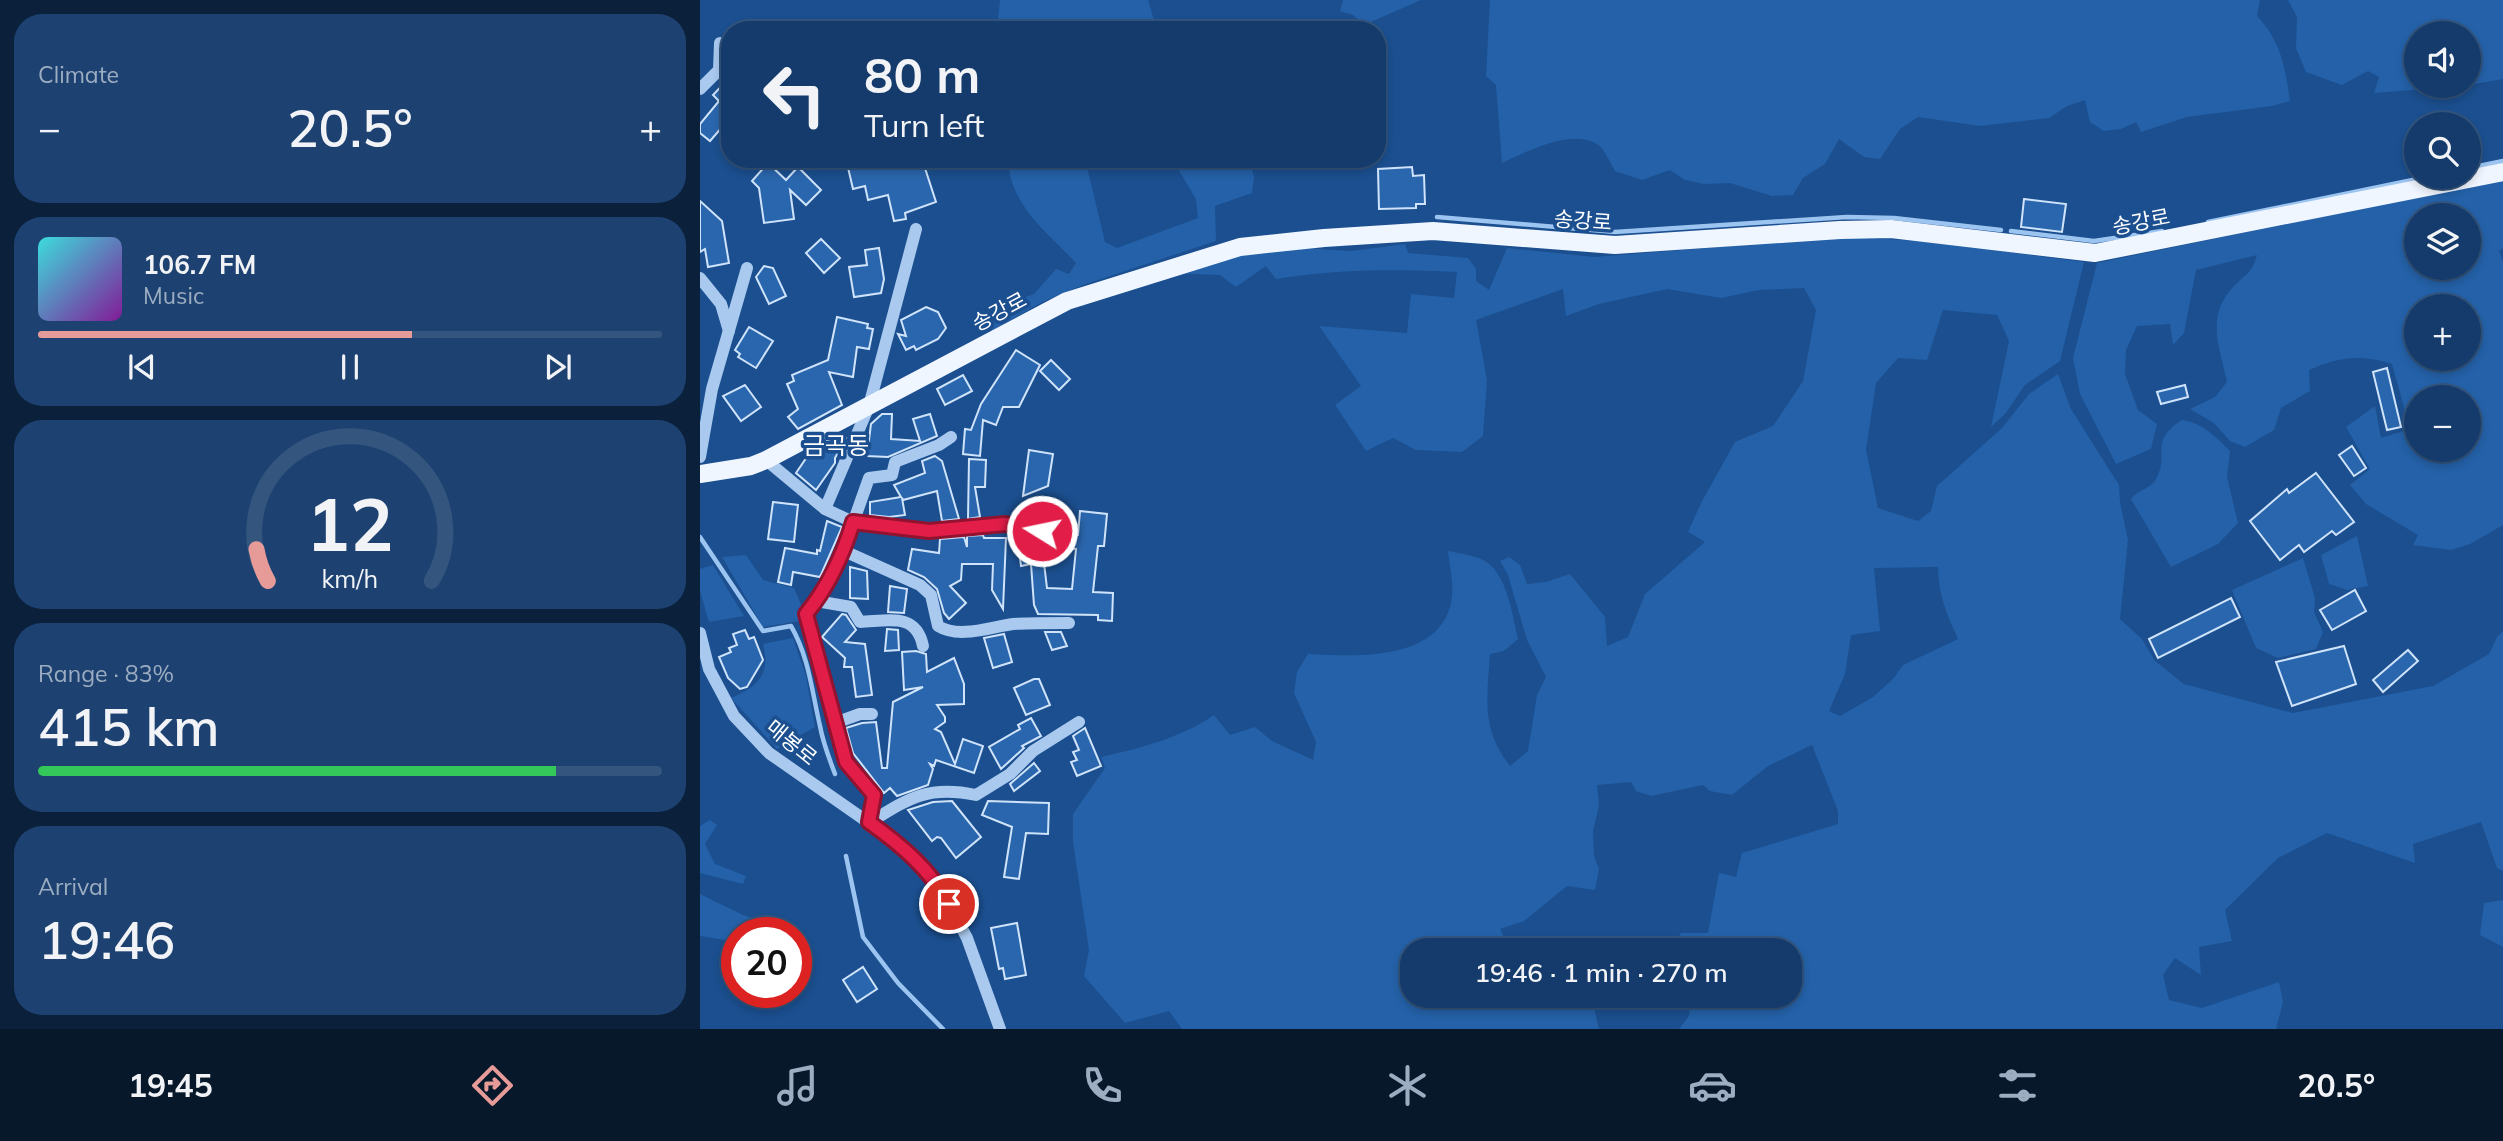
<!DOCTYPE html>
<meta charset="utf-8">
<style>
:root{--surface:#143b6b;--page:#1d4271;--text:#f1f3f6;--muted:#9dadc1;--line:#33557e;--accent:#e69b98}
body{margin:0;font-family:Mulish,"Noto Sans KR",sans-serif;background:var(--page);color:var(--text);height:100vh;display:flex;flex-direction:column;font-size:26px;white-space:nowrap}
*{box-sizing:border-box;margin:0}
p{font-size:23px;color:var(--muted)}
.icon{flex:none;width:38px;height:38px;fill:none;stroke:currentColor;stroke-width:2;stroke-linecap:round;stroke-linejoin:round}
.map{position:relative;flex:1;overflow:hidden}
.details{display:flex;flex-direction:column;gap:14px;padding:14px;background:#0b203b;width:700px}
.details>*{flex:none}
.hud{position:absolute;left:21px;top:21px;width:665px;height:147px;border-radius:28px;box-shadow:0 4px 10px #0003,0 0 0 2px var(--line);background:#143b6b;color:var(--text);overflow:hidden}
.fabs{position:absolute;left:1704px;top:21px;display:grid;gap:14px}
.fabs a{display:grid;place-items:center;width:77px;height:77px;border-radius:50%;background:var(--surface);box-shadow:0 4px 10px #0003,0 0 0 2px var(--line);font-size:35px}
.speed{position:absolute;left:21px;top:917px;display:flex;gap:14px;font-size:35px;font-weight:700;text-align:center}
.speed>*{display:grid;place-content:center;width:91px;height:91px;border-radius:50%;background:var(--surface);box-shadow:0 4px 10px #0003,0 0 0 2px var(--line);line-height:1}
.speed .limit{border:10px solid #d22;background:#fff;color:#111}
.pin{position:absolute;display:grid;place-items:center;width:60px;height:60px;color:#fff;margin:-30px;border:4px solid #fff;border-radius:50%;box-shadow:0 2px 7px #0007}
.me{position:absolute;width:77px;margin:-38px;rotate:280deg;stroke-linejoin:round;filter:drop-shadow(0 0 5px #0008)}
.turn{display:flex;align-items:center;gap:24px;height:147px;padding:0 28px;font-size:32px}
.turn .icon{width:91px;height:91px;stroke-width:2.5}
.turn b{display:block;font-size:49px;line-height:60px}
.big{font-size:52px;font-weight:600;line-height:1.1}
.details .card{flex:1;display:flex;flex-direction:column;justify-content:center;gap:10px;min-width:0;padding:0 24px;border-radius:28px;background:var(--page)}
.details .dial{align-items:center;gap:0}
.dial svg{height:182px;overflow:visible;fill:none;stroke:var(--line);stroke-width:7;stroke-linecap:round;text-anchor:middle}
.dial text{fill:var(--text);stroke:none}
.song{display:flex;align-items:center;gap:21px}
.cover{width:84px;height:84px;border-radius:10px;background:linear-gradient(135deg,hsl(180 70% 55%),hsl(290 70% 35%))}
.played{height:7px;border-radius:4px;background:linear-gradient(90deg,var(--accent) 60%,var(--line) 60%)}
.keys{display:flex;justify-content:space-around;direction:ltr}
.heat{display:flex;justify-content:space-between;align-items:center;font-size:38px;direction:ltr}
.charge{height:10px;border-radius:5px;background:linear-gradient(90deg,#34c759 83%,var(--line) 0)}
.trip{position:absolute;left:700px;top:938px;width:402px;height:70px;border-radius:28px;background:var(--surface);box-shadow:0 4px 10px #0003,0 0 0 2px var(--line);font-weight:600;line-height:70px;text-align:center}
.tab-bar{display:flex;height:112px;justify-content:space-around;align-items:center;background:#08182b;color:var(--muted)}
.tab-bar .icon{width:49px;height:49px}
.tab-bar .current{color:var(--accent)}
.tab-bar b{font-size:32px;color:var(--text)}
main{display:flex;flex:1;min-height:0}
.map>svg:first-child{display:block}
.green{fill:#2461a8;fill-rule:evenodd}
.lines{fill:none;stroke-linecap:round;stroke-linejoin:round}
.stream{stroke:#9cc4f0;stroke-width:4.5}
.building{fill:#2a66ad;stroke:#cfe3fa;stroke-width:2;fill-rule:evenodd}
.minor{stroke:#a9c9ee;stroke-width:12}
.major{stroke:#f0f6ff;stroke-width:18}
.route-casing{stroke:#92132f;stroke-width:18}
.route{stroke:#e11d48;stroke-width:12}
.labels{text-anchor:middle;dominant-baseline:central;stroke-width:7;stroke-linejoin:round;paint-order:stroke}
.street-label{font-size:21px;fill:#fff;stroke:#1b4f8f}
.quarter-label{font-size:24px;fill:#fff;stroke:#1b4f8f}
</style>
<main>
<section class="details">
<div class="card"><p>Climate</p>
<div class="heat"><a>−</a><b class="big">20.5°</b><a>+</a></div>
</div>
<div class="card">
<div class="song"><i class="cover"></i><div><b>106.7 FM</b><p>Music</p></div></div>
<div class="played"></div>
<div class="keys"><svg class="icon" aria-label="previous" viewBox="0 0 24 24"><path d="M18 5L8 12l10 7zM5 5v14"/></svg><svg class="icon" aria-label="pause" viewBox="0 0 24 24"><path d="M8 5v14M16 5v14"/></svg><svg class="icon" aria-label="next" viewBox="0 0 24 24"><path d="M6 5l10 7-10 7zM19 5v14"/></svg></div>
</div>
<div class="card dial"><svg viewBox="0 0 100 80">
<path d="M14 69A42 42 0 1 1 86 69"/>
<path d="M14 69A42 42 0 0 1 9 55" stroke="#e69b98"/>
<text x="50" y="56" font-size="32" font-weight="700">12</text>
<text x="50" y="72" font-size="11">km/h</text>
</svg></div>
<div class="card"><p>Range · 83%</p><b class="big">415 km</b><div class="charge"></div></div>
<div class="card"><p>Arrival</p><b class="big">19:46</b></div>
</section>
<div class="map">
<svg width="1803" height="1029" viewBox="0 0 1803 1029">
<rect width="100%" height="100%" fill="#1b4f8f"/>
<!-- green -->
<g class="green">
<polygon points="300,0 448,0 457,30 297,30"/>
<polygon points="643,0 721,0 664,25 653,15 640,11"/>
<path d="M790,0H1560L1557,16C1581,41 1585,67 1590,101L1572,106L1487,117L1441,132L1436,122L1421,129L1404,131L1390,122L1385,100L1367,106L1349,118L1280,126L1218,117L1200,129L1180,159L1164,157L1139,139L1125,164L1103,178L1093,195L1072,196L1030,183L1004,184L985,180L970,170L942,180L915,171C910,163 905,149 897,144C871,128 826,152 802,163L796,85L786,76Z"/>
<polygon points="1588,0 1803,0 1803,79 1769,85 1769,33 1717,33 1717,86 1761,86 1674,93 1679,77 1668,71 1642,85 1606,72 1596,48 1597,17"/>
<path d="M308,159H375L387,167L405,242L417,248L498,218L496,199L472,159H549L554,177L552,193L515,206L516,241L383,285L342,302L291,331L292,309L334,294L356,269L369,274L376,263C347,232 310,206 308,159Z"/>
<path d="M1803,179V248L1799,251L1803,261V525L1770,544L1751,550L1713,545L1718,535L1666,504L1650,485L1670,469L1646,427L1675,406L1681,438L1710,429L1692,364C1659,354 1640,357 1609,370L1610,391L1581,408L1574,430L1545,447L1530,441L1514,423L1490,409L1515,397L1527,382C1519,345 1505,315 1535,285C1547,273 1552,273 1557,255L1496,270L1484,333L1473,345L1470,324L1437,326L1426,350L1425,374L1438,410L1457,424L1451,449L1416,464L1380,394L1373,358L1397,263ZM1717,215H1769V268H1717ZM1717,306H1769V359H1717ZM1717,397H1769V450H1717Z"/>
<path d="M1148,237L1221,241L1384,262L1360,361L1325,385L1305,414L1291,427L1309,341L1297,315L1243,310L1227,360L1198,358L1176,383L1166,450L1178,508L1218,521L1231,511L1237,486L1302,428L1329,394L1358,374L1371,409L1419,485L1420,502L1428,540L1420,619L1442,639L1455,661L1484,684L1593,713L1733,686L1789,654L1797,637L1803,631V871L1797,868L1781,822L1713,844L1715,863L1627,833L1578,858L1525,910L1532,941L1499,947L1501,975L1475,958L1463,975L1469,1000L1502,1008L1579,982L1583,1002L1576,1029H979L989,1016L991,996H1090V950H974L973,947L981,933H1008L1019,873L1036,877L1042,853L1138,824V811L1112,745L1068,766L1032,795L1010,791L1003,785L951,796L936,791L931,782L897,785L899,806L893,831L894,856L899,869L895,890L867,886L824,921L800,929L810,950H712V996H886L892,999L899,1029H482L469,1011L425,1023L384,976L389,950L373,842V814L405,768L401,757C441,748 480,738 514,715L530,735L555,727L572,741L613,760L616,742L594,693L597,672L608,654C651,656 731,662 749,610C756,592 750,569 748,551C758,553 771,555 781,559C807,570 812,614 818,639L804,651L790,654C787,698 781,729 810,766L828,751L837,695L846,677L827,640L808,575L800,561L809,557L820,565L827,584L846,582L870,574L905,617L907,646L928,637L945,594L1005,542L988,532L1001,503L1035,442L1073,426L1103,381L1116,310L1104,288L1059,290L1021,298L967,289L899,304L866,316L863,289L776,320L787,380L783,436L762,452L716,450L693,438L666,451L635,405L661,386L619,326L707,333L711,294L754,298L757,272C696,269 636,269 576,279L566,266L536,287L520,275L467,273L536,256L604,248L651,251L705,244L708,253L768,258L776,269V281L789,290L807,248L894,257ZM1238,567C1238,594 1247,615 1258,639L1203,665L1193,679L1173,697L1140,716L1129,711L1145,674L1151,635L1180,631L1174,568Z"/>
<path d="M1482,420C1503,423 1515,436 1530,451L1527,477L1538,523L1518,544L1471,567L1431,499C1438,489 1450,490 1456,479C1470,454 1448,442 1482,420Z"/>
<polygon points="1657,536 1668,586 1647,590 1629,584 1621,555"/>
<polygon points="46,555 63,580 94,588 103,609 100,621 63,627 22,557"/>
<polygon points="1603,558 1615,598 1614,612 1623,632 1616,649 1578,658 1556,648 1532,590"/>
<polygon points="13,565 44,616 9,622 0,591 0,569"/>
<path d="M93,638L106,676L115,727L77,749L31,698C58,687 71,674 63,644Z"/>
<polygon points="10,820 17,825 5,844 15,864 46,876 43,884 0,873 0,826"/>
<polygon points="0,894 43,915 68,923 66,933 37,933 37,942 0,936"/>
<polygon points="1803,900 1803,947 1780,935 1784,903"/>
</g>
<g class="lines">
<!-- stream -->
<g class="stream">
<polyline points="1769,168 1803,161"/>
<polyline points="737,217 915,232 1147,217 1194,218 1301,230"/>
<polyline points="1508,222 1727,177"/>
<polyline points="1311,231 1394,241 1462,231"/>
<path d="M0,537L63,631L91,626C109,657 112,692 120,726C123,743 129,758 135,774"/>
<polyline points="146,856 163,937 198,983 243,1029"/>
</g>
</g>
<!-- building -->
<g class="building">
<polygon points="30,77 30,118 10,141 0,133 0,124 19,101 13,95"/>
<polygon points="146,159 222,159 236,202 205,213 206,219 194,221 188,195 168,200 165,186 153,189"/>
<polygon points="68,163 86,180 98,167 121,190 106,205 90,190 94,219 64,223 59,188 52,181"/>
<polygon points="712,167 713,176 724,175 725,204 716,204 716,208 679,209 678,169"/>
<polygon points="1324,199 1366,204 1362,232 1321,227"/>
<polygon points="0,201 22,221 29,263 8,267 5,249 0,252"/>
<polygon points="121,239 140,258 124,273 106,253"/>
<polygon points="179,248 184,279 181,293 154,297 149,267 167,265 165,250"/>
<polygon points="64,266 73,268 86,296 69,304 56,277"/>
<polygon points="226,307 238,312 246,328 238,339 216,350 214,346 206,350 198,334 206,336 201,320"/>
<polygon points="137,317 168,324 167,328 173,329 169,349 157,347 153,377 129,372 142,405 98,429 88,417 98,409 87,384 94,381 92,375 128,360"/>
<polygon points="49,327 73,341 56,368 38,357 40,354 35,350"/>
<polygon points="316,350 340,365 319,407 303,407 296,425 283,420 280,456 263,454 265,429 271,430 281,404"/>
<polygon points="351,360 370,379 359,390 340,371"/>
<polygon points="1687,368 1701,427 1687,430 1673,372"/>
<polygon points="263,375 272,391 245,405 237,389"/>
<polygon points="45,385 61,407 41,421 23,396"/>
<polygon points="1485,385 1488,397 1461,404 1457,392"/>
<polygon points="182,414 192,414 191,439 220,441 213,419 230,414 237,436 188,457 167,456 171,424"/>
<polygon points="136,436 146,438 135,458 135,463 116,490 96,473 113,448"/>
<polygon points="1652,446 1666,468 1654,476 1639,455"/>
<polygon points="329,450 353,454 348,486 323,496"/>
<polygon points="235,456 242,461 259,519 242,521 237,491 203,500 202,498 205,515 189,517 170,515 170,502 201,497 194,485 225,473 222,461"/>
<polygon points="269,459 286,460 285,487 275,487 280,517 268,519"/>
<polygon points="1616,473 1654,522 1636,535 1632,531 1604,552 1599,545 1580,560 1550,521 1587,489 1589,493"/>
<polygon points="73,502 98,505 94,542 68,539"/>
<path d="M380,511L407,514L404,546H398L393,592L413,593L412,621L398,620V615L338,614L334,605L331,564L321,566L317,535L341,540L348,537L351,532L378,535ZM342,546L376,549L372,589L347,588Z"/>
<polygon points="127,521 142,527 120,577 93,572 91,585 78,582 85,548 117,554 117,550 120,551"/>
<polygon points="283,535 284,538 306,538 303,609 292,590 293,564 262,564 261,580 250,586 266,603 249,619 244,613 237,589 224,577 208,570 212,549 239,553 240,539 264,537 267,547 267,536"/>
<polygon points="150,567 167,571 168,599 150,598"/>
<polygon points="190,586 207,589 204,613 188,612"/>
<polygon points="1655,590 1666,611 1632,630 1620,610"/>
<polygon points="1531,598 1540,617 1458,658 1449,639"/>
<polygon points="142,614 146,615 156,630 145,642 165,644 172,695 156,697 152,667 144,667 145,658 122,637"/>
<polygon points="187,629 198,630 199,650 185,651"/>
<polygon points="45,630 49,639 54,637 63,660 47,687 40,689 28,678 19,657 31,652 29,648 37,645 33,634"/>
<polygon points="345,632 361,632 367,646 352,650"/>
<polygon points="304,634 312,662 293,668 284,638"/>
<polygon points="1644,646 1656,684 1592,706 1576,662"/>
<polygon points="1708,650 1718,661 1683,692 1673,680"/>
<polygon points="216,651 226,654 227,672 254,658 264,684 264,704 237,705 245,717 245,722 235,729 241,732 255,764 263,739 283,746 274,773 236,760 234,766 230,764 233,769 228,785 197,796 190,788 184,793 153,753 146,728 162,723 176,722 182,768 187,768 193,702 223,687 204,690 202,652"/>
<polygon points="334,679 339,679 350,705 326,715 314,688"/>
<polygon points="331,718 341,736 322,746 324,748 301,769 289,747 320,729 318,725"/>
<polygon points="385,728 401,766 377,776 371,762 377,760 373,752 379,750 373,736"/>
<polygon points="334,763 340,771 314,791 310,784"/>
<polygon points="252,801 281,837 256,858 241,838 237,837 232,841 208,810 233,802"/>
<polygon points="288,801 349,803 348,834 326,833 319,879 304,877 312,827 282,815"/>
<polygon points="317,923 326,975 305,979 303,968 299,969 291,928"/>
<polygon points="163,967 177,989 157,1002 143,980"/>
</g>
<g class="lines">
<!-- minor -->
<g class="minor">
<polyline points="0,89 19,70 20,43"/>
<polyline points="216,229 169,406 125,509 153,522 228,531 305,524 342,531 349,505"/>
<polyline points="0,278 21,304 29,331"/>
<polyline points="0,457 12,389 47,268"/>
<polyline points="66,460 125,509"/>
<path d="M144,551L220,585L231,595L238,626C259,639 290,627 313,624C332,623 350,623 369,623"/>
<path d="M116,601L151,607L160,622C188,621 216,612 223,646"/>
<polyline points="0,633 9,669 34,716 69,753 205,848 240,887 267,938 300,1029"/>
<polyline points="135,723 160,714 172,714"/>
<path d="M169,823L174,795L146,762L106,614C138,574 152,525 169,478L192,475L195,462L239,445L251,437"/>
<path d="M169,823C209,798 228,785 276,795L310,774L333,751L379,722"/>
</g>
<!-- major -->
<polyline class="major" points="0,474 51,466 66,460 367,301 540,247 624,238 733,231 915,245 1140,230 1191,229 1395,253 1803,172"/>
</g>
<g class="lines">
<defs>
<path id="route" d="M249,904C230,869 201,845 169,822L174,795L146,762L106,614C128,587 143,555 153,522L229,531L305,524L342,531"/>
</defs>
<!-- route casing -->
<use href="#route" class="route-casing"/>
<!-- route -->
<use href="#route" class="route"/>
</g>
<g class="labels">
<!-- street labels -->
<g class="street-label">
<text transform="translate(883 220) rotate(4)">송강로</text>
<text transform="translate(1441 221) rotate(-11)">송강로</text>
<text transform="translate(299 311) rotate(-28)">송강로</text>
<text transform="translate(92 742) rotate(39)">매봉로</text>
</g>
<!-- quarter labels -->
<g class="quarter-label">
<text x="136" y="445">금곡동</text>
</g>
</g>
</svg>
<div class="fabs">
<a><svg class="icon" aria-label="sound" viewBox="0 0 24 24"><path d="M4 9h4l5-4v14l-5-4H4zM17 9q2 3 0 6"/></svg></a>
<a><svg class="icon" aria-label="search" viewBox="0 0 24 24"><circle cx="10" cy="10" r="6"/><path d="M15 15l6 6"/></svg></a>
<a><svg class="icon" aria-label="layers" viewBox="0 0 24 24"><path d="M12 4l9 5-9 5-9-5zM3 14l9 5 9-5"/></svg></a>
<a>+</a>
<a>−</a>
</div>
<div class="speed"><div class="limit">20</div></div>
<div class="pin" style="left:249px;top:904px;background:#d93025"><svg class="icon" aria-label="arrive" viewBox="0 0 24 24"><path d="M6 21V4h12l-3 4 3 4H6"/></svg></div>
<svg class="me" style="left:342px;top:531px" viewBox="-20 -20 40 40"><circle r="17" fill="#e11d48" stroke="#fff" stroke-width="3"/><path d="M0-11L8 9 0 5-8 9z" fill="#fff"/></svg>
<div class="trip">19:46 · 1 min · 270 m</div>
<div class="hud">
<div class="turn"><svg class="icon" aria-label="left" viewBox="0 0 24 24"><path d="M17 20v-9H6M10 6l-5 5 5 5"/></svg><div><b>80 m</b>Turn left</div></div>
</div>
</div>
</main>
<nav class="tab-bar">
<b>19:45</b>
<svg class="icon current" aria-label="directions" viewBox="0 0 24 24"><path d="M12 3l9 9-9 9-9-9zM9 14v-3h6M13 9l2 2-2 2"/></svg>
<svg class="icon" aria-label="music" viewBox="0 0 24 24"><path d="M9 18V5l10-2v13"/><circle cx="6" cy="18" r="3"/><circle cx="16" cy="16" r="3"/></svg>
<svg class="icon" aria-label="phone" viewBox="0 0 24 24"><path d="M5 4h4l2 5-3 2q2 4 5 5l2-3 5 2v4C11 20 4 13 5 4z"/></svg>
<svg class="icon" aria-label="climate" viewBox="0 0 24 24"><path d="M12 3v18M4 7l16 10M4 17L20 7"/></svg>
<svg class="icon" aria-label="car" viewBox="0 0 24 24"><path d="M5 17H2v-5l4-1 3-4h7l3 4 3 1v5h-3M9 17h6M6 11h13"/><circle cx="7" cy="17" r="2"/><circle cx="17" cy="17" r="2"/></svg>
<svg class="icon" aria-label="filters" viewBox="0 0 24 24"><path d="M4 7h16M4 17h16"/><circle cx="9" cy="7" r="2"/><circle cx="15" cy="17" r="2"/></svg>
<b>20.5°</b>
</nav>
